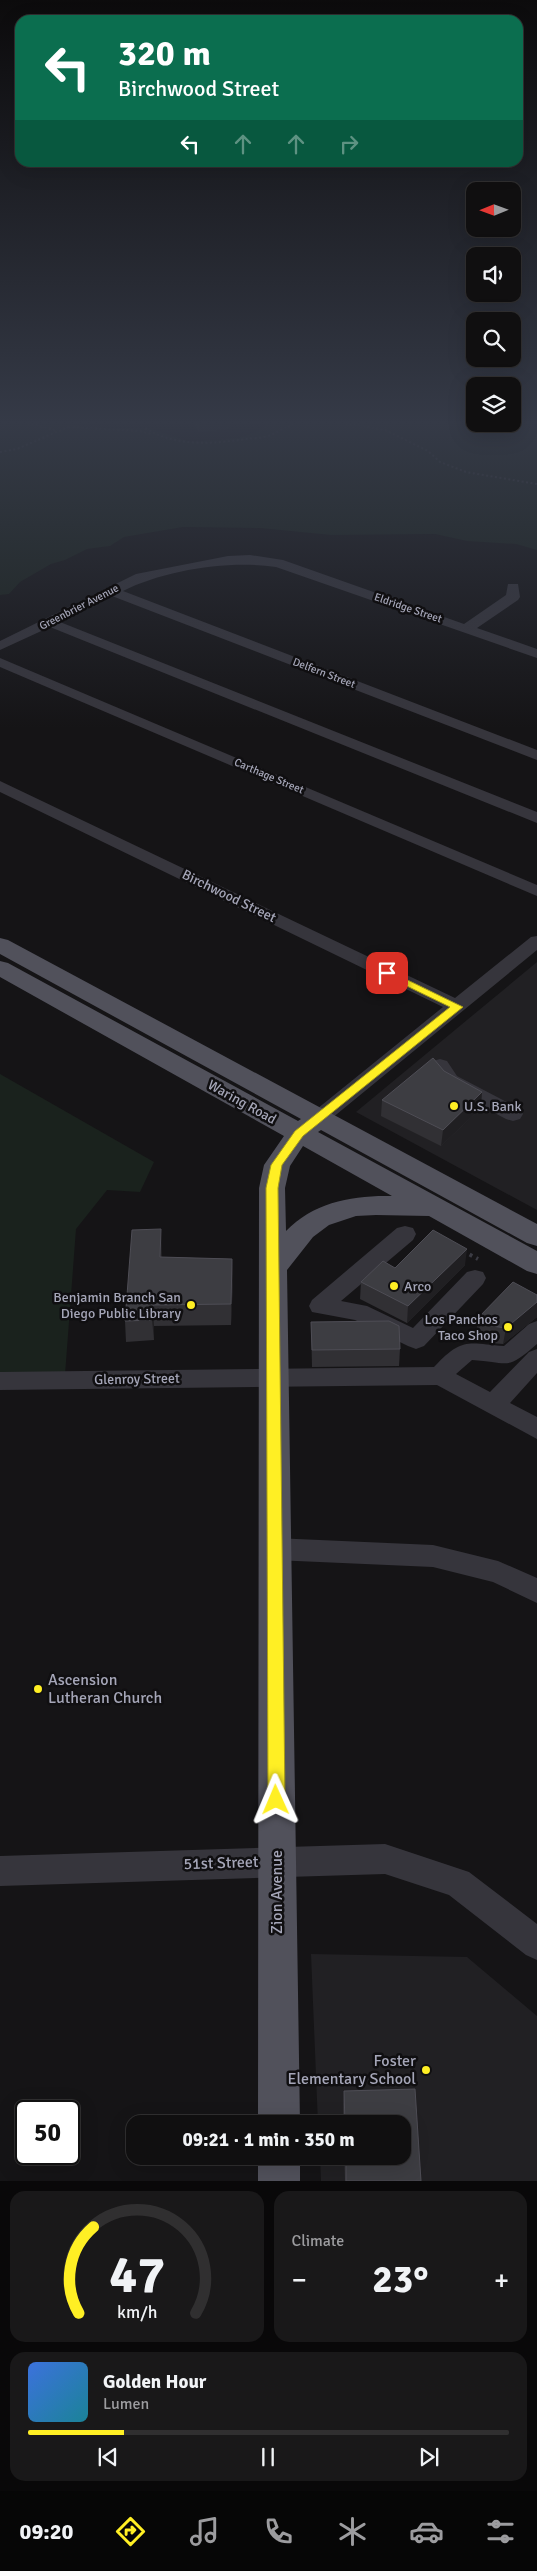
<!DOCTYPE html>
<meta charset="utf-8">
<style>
:root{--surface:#100f10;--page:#191819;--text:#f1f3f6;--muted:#9c9c9f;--line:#302f30;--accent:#ffef24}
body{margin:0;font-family:Signika,sans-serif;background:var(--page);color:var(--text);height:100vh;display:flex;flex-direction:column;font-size:19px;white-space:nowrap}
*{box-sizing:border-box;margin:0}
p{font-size:16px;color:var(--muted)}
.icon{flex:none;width:28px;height:28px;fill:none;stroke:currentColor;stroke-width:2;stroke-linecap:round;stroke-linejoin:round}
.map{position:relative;height:2181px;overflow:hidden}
.sheet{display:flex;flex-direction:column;gap:10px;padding:10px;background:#090809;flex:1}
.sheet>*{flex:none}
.top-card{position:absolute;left:15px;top:15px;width:508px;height:152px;border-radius:15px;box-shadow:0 5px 20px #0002,0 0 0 1px var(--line);background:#0b6e4f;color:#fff;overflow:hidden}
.needle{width:32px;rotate:269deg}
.buttons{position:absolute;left:466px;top:182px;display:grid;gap:10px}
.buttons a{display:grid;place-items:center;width:55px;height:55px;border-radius:10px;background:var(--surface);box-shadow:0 5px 20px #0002,0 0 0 1px var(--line);font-size:25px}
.speed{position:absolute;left:15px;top:2100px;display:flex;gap:10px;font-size:25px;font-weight:700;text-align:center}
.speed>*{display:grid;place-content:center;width:65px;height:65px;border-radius:50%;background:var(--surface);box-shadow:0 5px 20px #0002,0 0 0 1px var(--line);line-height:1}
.speed .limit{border:2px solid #111;border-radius:8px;background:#fff;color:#111}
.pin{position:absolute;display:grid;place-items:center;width:42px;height:42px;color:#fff;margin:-21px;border-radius:10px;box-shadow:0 2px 8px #0006}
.me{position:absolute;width:55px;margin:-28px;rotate:359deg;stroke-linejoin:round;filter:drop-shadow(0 0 4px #0008)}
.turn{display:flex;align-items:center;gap:18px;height:105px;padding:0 20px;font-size:22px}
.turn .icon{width:65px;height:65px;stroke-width:2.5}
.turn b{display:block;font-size:35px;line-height:42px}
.lanes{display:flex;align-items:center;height:48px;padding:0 20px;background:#0003;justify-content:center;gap:25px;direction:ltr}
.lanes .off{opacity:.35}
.big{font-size:38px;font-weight:700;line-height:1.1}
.sheet .widget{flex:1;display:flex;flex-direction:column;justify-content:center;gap:8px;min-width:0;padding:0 18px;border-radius:15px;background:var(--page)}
.sheet .dial{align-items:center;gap:0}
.dial svg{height:130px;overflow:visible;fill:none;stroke:var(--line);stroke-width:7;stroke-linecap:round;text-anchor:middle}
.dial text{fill:var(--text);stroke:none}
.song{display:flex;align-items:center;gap:15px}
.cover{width:60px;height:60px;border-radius:8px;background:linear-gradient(135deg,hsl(220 70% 55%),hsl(190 70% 35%))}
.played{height:5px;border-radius:2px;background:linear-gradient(90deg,var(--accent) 20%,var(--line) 20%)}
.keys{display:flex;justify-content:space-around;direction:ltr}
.heat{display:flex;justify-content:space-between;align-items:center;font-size:28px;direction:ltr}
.sheet .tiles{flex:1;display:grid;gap:10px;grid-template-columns:1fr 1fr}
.widget:last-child{grid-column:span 2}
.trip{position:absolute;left:126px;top:2115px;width:285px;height:50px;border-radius:15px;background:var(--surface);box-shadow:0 5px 20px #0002,0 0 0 1px var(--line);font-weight:700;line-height:50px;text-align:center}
.tab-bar{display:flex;height:80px;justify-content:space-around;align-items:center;background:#060606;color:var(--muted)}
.tab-bar .icon{width:35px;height:35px}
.tab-bar .on{color:var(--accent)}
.tab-bar b{font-size:22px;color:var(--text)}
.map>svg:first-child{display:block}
.built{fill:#212023}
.green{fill:#1a221d}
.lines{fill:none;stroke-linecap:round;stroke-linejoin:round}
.path-far1{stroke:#3b3b43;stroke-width:2;stroke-dasharray:2 2.5;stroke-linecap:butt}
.path{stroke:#3b3b43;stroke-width:4;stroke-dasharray:3 4.5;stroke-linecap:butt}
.minor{fill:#36353c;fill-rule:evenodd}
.major{fill:#51515b;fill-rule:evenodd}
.wall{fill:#313034}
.shaded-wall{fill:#201f22}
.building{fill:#3d3d42;stroke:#4e4d55}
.route{fill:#ffef24;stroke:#a69b17}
.poi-dot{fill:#ffef24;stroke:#100f11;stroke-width:2}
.labels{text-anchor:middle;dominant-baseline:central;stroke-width:5;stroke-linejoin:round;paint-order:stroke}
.far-street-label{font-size:11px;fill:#a5a6b8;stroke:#100f11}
.street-label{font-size:14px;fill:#a5a6b8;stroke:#100f11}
.poi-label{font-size:14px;fill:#a5a6b8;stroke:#100f11;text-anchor:start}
.near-poi-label{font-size:16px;fill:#a5a6b8;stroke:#100f11;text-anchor:start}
.near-street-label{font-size:16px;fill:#a5a6b8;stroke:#100f11}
</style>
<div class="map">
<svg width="537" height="2181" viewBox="0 0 537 2181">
<rect width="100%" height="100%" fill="#151416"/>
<!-- built -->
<g class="built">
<polygon points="537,962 537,1210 356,1112"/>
<polygon points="311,1954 467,1957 537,2016 537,2181 321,2181 320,2156 402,2156 402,2124 318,2124"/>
</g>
<!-- green -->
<g class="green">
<polygon points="0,423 66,423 86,428 142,428 152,429 190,442 239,438 256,432 267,423 527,423 537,426 537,550 516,544 467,541 435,534 331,535 260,528 183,527 124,537 110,546 87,549 65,560 51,564 20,582 9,594 0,595"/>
<polygon points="0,1074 154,1162 140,1192 107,1190 76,1229 65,1375 0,1376"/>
</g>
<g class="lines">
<!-- path-far1 -->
<g class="path-far1">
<polyline points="27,423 55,430"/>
<polyline points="345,423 385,430 428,451 440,462 466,472 537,484"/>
<polyline points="68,427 140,431 151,434"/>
<path d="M145,428C176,447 211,444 246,439C254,438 266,438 273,434C282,430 287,426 297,423"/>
<polyline points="0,452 17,449 68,427 69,423"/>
</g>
<!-- path -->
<polyline class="path" points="463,1251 478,1259"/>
<!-- minor -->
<g class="minor">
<path d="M250,555L283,560L464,624L506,595L508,584H518L520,597L518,600L477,628L537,649V658L276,567C229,560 165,570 123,591L537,750V760L112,596L60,622L537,812V823L50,627L0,650V641L136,574L228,556Z"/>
<polygon points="0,658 537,885 537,896 0,667"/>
<polygon points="0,781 455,998 531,937 537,936 537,950 326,1123 319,1125 312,1123 309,1118 312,1113 443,1007 0,792"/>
<polygon points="440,1059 447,1061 457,1076 520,1109 523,1114 520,1119 513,1121 506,1119 443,1086 430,1065 433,1061"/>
<polygon points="405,1226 413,1228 416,1234 413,1240 341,1301 367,1306 413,1328 467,1272 475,1270 483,1272 486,1278 483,1284 424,1346 416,1349 408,1346 355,1320 312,1312 309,1306 312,1300 397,1228"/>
<path d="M537,1321V1344C505,1372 510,1362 472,1360L456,1374L490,1392L529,1352L537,1349V1373L510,1403L537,1417V1439L437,1385L0,1390V1372L434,1367C462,1337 467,1343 504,1346L529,1324Z"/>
<polygon points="274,1538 433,1545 498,1561 537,1578 537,1603 493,1582 433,1567 274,1560 265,1557 261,1549 265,1541"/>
<polygon points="385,1844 469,1872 537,1924 537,1960 526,1955 449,1895 385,1874 0,1886 0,1856"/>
</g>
<!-- major -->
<g class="major">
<path d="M0,938L8,940L537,1224V1246L527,1243L321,1130L318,1132L537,1251V1274L527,1271L429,1216L376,1215L356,1216L329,1225L313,1237L287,1270L300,2124H258L259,1188L264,1165L284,1136L0,977V961L8,963L298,1121L301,1119L0,954ZM303,1146L392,1196C353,1195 314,1202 286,1231L285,1188L290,1166Z"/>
<rect x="258" y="2156" width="42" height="25"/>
</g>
</g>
<!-- wall -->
<g class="wall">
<polygon points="193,423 229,423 229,429 199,432"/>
<polygon points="444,1071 481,1108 441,1146 381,1116 382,1100"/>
<polygon points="162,1249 162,1257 232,1259 233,1280 231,1325 154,1326 154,1340 126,1342 125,1321"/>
<polygon points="465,1265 407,1323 360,1299 361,1282 395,1268"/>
<polygon points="537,1295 537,1317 503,1344 490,1343 476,1334 478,1318"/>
<polygon points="311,1322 400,1349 399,1366 312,1367"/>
<polygon points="415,2089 421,2181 345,2181 344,2156 402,2156 402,2124 343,2124 343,2104 344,2091"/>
</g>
<!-- shaded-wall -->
<g class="shaded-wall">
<polygon points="199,423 229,423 229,429 199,432"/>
<polygon points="482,1092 481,1108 441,1146 443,1130"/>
<polygon points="161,1229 162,1249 161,1278 160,1257"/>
<polygon points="467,1249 465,1265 407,1323 408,1306"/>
<polygon points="232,1259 233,1280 231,1325 231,1304"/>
<polygon points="537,1302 537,1317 503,1344 506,1328"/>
<polygon points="153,1305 154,1326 154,1340 152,1320"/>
</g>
<!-- building -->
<g class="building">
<polygon points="433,1058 444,1071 482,1092 443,1130 382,1100"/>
<polygon points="161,1229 160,1257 232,1259 231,1304 153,1305 152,1320 125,1321 132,1230"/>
<polygon points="433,1230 467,1249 408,1306 361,1282 383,1261 395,1268"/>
<polygon points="513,1282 537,1295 537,1302 506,1328 492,1326 478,1318"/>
<polygon points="389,1321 399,1326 400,1349 312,1350 311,1322"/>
<polygon points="415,2089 421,2181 346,2181 346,2156 402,2156 402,2124 345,2124 344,2091"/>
</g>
<!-- sky -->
<linearGradient id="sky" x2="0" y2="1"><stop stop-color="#0c0b0c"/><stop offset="0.58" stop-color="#353a47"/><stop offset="1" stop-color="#353a47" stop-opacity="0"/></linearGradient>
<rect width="537" height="728" fill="url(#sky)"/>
<!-- route -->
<polygon class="route" points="387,970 463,1007 303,1136 282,1165 278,1188 285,1800 282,1806 276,1808 270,1806 268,1800 266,1188 271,1165 295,1131 450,1007 384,975 384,971"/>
<!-- markers -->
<g class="poi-dot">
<circle cx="454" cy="1106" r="5"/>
<circle cx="394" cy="1286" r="5"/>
<circle cx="191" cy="1305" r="5"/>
<circle cx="508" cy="1327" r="5"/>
<circle cx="38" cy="1689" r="5"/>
<circle cx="426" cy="2070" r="5"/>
</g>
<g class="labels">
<!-- far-street labels -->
<g class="far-street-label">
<text transform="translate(79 607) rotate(-27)">Greenbrier Avenue</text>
<text transform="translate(408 608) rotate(19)">Eldridge Street</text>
<text transform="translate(324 673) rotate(21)">Delfern Street</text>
<text transform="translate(269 776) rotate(23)">Carthage Street</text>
</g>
<!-- street labels -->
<g class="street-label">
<text transform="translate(229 896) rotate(26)">Birchwood Street</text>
<text transform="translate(242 1102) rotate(29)">Waring Road</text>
<text transform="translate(137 1379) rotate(-1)">Glenroy Street</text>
</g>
<!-- poi labels -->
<g class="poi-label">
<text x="464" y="1106">U.S. Bank</text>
<text x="404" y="1286">Arco</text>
<text x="181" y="1297" text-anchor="end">Benjamin Branch San<tspan x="181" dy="16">Diego Public Library</tspan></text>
<text x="498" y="1319" text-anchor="end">Los Panchos<tspan x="498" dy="16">Taco Shop</tspan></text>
</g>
<!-- near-poi labels -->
<g class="near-poi-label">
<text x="48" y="1680">Ascension<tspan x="48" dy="18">Lutheran Church</tspan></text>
<text x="416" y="2061" text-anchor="end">Foster<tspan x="416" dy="18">Elementary School</tspan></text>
</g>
<!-- near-street labels -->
<g class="near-street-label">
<text transform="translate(221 1863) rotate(-2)">51st Street</text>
<text transform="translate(277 1892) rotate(-90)">Zion Avenue</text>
</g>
</g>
</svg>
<div class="buttons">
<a><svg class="needle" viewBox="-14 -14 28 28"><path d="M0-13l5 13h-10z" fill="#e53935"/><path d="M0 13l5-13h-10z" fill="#9c9c9f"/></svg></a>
<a><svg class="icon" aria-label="sound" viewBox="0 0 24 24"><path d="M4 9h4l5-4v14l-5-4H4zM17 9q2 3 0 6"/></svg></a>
<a><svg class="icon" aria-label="search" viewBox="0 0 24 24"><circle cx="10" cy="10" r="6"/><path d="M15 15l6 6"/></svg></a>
<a><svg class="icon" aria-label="layers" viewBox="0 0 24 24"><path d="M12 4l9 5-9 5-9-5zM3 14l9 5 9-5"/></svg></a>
</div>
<div class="speed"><div class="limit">50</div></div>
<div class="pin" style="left:387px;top:973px;background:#d93025"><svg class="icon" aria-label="arrive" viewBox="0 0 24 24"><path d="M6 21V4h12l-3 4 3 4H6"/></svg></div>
<svg class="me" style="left:276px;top:1800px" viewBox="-20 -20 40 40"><path d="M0-17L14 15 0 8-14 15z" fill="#ffef24" stroke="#fff" stroke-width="4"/></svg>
<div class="trip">09:21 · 1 min · 350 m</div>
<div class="top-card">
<div class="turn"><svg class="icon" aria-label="left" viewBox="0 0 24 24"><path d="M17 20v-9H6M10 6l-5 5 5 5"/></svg><div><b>320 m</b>Birchwood Street</div></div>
<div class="lanes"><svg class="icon" aria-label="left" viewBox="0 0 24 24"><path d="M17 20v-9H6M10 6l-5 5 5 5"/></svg><svg class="icon off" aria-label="ahead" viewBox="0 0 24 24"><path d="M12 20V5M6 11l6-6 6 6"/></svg><svg class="icon off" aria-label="ahead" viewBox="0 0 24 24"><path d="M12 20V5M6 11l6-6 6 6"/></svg><svg class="icon off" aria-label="right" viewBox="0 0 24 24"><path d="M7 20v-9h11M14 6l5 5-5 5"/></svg></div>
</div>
</div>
<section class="sheet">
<div class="tiles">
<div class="widget dial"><svg viewBox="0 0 100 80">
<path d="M14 69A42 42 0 1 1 86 69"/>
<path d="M14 69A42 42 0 0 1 23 16" stroke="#ffef24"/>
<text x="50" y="56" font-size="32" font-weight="700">47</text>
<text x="50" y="72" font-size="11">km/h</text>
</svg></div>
<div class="widget"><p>Climate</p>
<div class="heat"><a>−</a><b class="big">23°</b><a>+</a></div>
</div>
<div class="widget">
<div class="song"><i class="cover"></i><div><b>Golden Hour</b><p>Lumen</p></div></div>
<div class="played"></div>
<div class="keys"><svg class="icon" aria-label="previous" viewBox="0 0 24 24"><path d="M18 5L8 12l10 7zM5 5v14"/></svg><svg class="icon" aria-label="pause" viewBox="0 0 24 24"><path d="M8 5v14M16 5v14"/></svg><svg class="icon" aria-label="next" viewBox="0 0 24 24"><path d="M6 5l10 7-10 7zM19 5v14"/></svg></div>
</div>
</div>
</section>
<nav class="tab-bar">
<b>09:20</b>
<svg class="icon on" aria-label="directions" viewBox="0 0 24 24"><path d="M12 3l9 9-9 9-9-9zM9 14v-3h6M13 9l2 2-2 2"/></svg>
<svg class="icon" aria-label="music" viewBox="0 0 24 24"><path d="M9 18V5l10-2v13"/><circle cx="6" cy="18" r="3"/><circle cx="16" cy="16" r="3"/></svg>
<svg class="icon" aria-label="phone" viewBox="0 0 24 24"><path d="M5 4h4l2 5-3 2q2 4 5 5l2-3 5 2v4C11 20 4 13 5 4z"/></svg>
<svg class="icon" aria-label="climate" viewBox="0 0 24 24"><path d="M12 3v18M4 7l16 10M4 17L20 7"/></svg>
<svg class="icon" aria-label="car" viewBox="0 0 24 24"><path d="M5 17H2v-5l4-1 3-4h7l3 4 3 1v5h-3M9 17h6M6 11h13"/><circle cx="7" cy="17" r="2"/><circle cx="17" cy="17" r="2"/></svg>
<svg class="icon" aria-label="filters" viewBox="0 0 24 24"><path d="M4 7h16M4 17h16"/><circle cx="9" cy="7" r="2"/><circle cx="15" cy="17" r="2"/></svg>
</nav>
